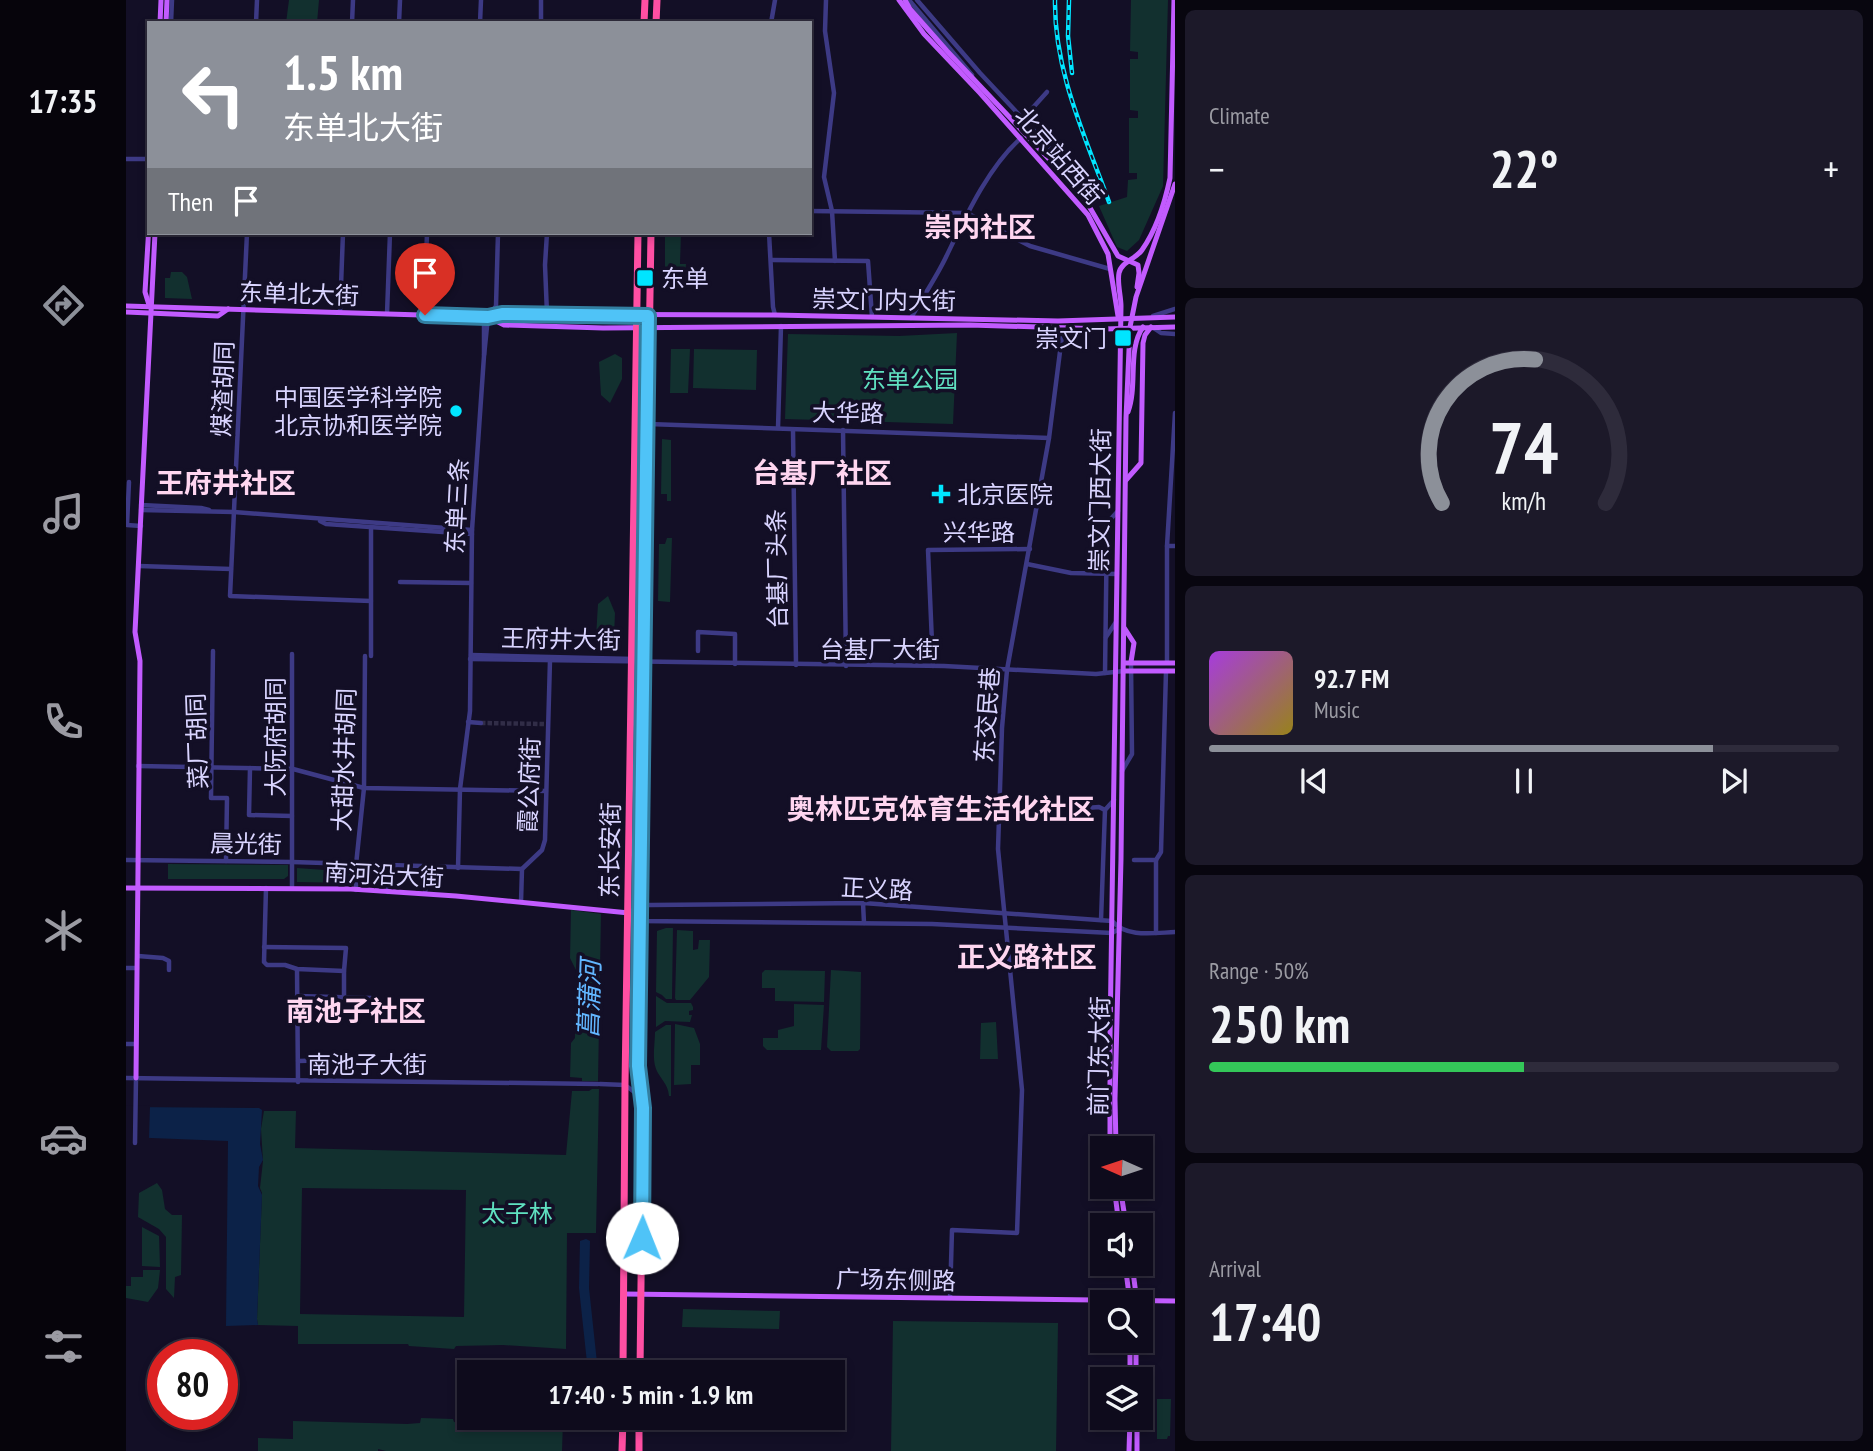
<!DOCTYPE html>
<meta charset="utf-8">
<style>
:root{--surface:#0e0b1c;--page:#1c1929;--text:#f1f3f6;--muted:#9b9ba3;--line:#2e2b3b;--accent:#8c9099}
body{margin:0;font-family:"PT Sans Narrow","Noto Sans SC",sans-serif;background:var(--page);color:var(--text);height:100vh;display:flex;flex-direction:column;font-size:26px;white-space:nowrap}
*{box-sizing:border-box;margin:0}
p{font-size:23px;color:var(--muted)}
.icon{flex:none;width:38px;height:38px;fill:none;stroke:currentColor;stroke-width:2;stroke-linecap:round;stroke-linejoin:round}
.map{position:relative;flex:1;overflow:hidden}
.details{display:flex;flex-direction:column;gap:10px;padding:10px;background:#08060f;width:698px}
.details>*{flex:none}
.hud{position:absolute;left:21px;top:21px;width:665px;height:214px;border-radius:0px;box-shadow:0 4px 10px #0003,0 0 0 2px var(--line);background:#8c9099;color:#fff;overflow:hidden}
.needle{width:46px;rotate:273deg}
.tools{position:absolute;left:964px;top:1136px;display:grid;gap:14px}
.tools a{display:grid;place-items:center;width:63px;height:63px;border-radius:0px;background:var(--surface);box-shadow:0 4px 10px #0003,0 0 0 2px var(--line);font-size:35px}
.speed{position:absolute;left:21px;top:1339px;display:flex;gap:14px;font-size:35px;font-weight:700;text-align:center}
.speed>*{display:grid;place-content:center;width:91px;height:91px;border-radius:50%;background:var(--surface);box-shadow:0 4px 10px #0003,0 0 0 2px var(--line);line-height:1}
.speed .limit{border:10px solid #d22;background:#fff;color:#111}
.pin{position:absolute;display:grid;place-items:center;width:60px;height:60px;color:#fff;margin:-72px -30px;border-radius:50% 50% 50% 0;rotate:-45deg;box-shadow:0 0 7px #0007}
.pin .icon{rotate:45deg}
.me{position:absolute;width:77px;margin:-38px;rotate:1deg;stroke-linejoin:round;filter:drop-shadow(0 0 5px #0008)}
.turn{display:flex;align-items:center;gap:24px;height:147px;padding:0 21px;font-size:32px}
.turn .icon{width:91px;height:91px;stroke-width:2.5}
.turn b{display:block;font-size:49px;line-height:60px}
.then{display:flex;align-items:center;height:66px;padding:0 21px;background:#0003;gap:14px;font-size:26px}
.big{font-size:52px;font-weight:700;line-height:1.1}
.details .tile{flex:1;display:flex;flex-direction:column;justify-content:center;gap:10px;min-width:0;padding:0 24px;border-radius:10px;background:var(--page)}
.details .dial{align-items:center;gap:0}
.dial svg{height:182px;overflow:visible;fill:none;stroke:var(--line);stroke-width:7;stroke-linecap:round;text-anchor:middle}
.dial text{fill:var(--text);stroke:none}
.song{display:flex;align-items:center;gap:21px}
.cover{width:84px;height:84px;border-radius:10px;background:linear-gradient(135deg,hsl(280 70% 55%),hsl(50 70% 35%))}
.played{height:7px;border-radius:4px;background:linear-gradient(90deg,var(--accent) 80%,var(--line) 80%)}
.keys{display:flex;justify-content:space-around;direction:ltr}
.heat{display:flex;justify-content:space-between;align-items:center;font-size:38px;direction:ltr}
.charge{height:10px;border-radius:5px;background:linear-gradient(90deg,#34c759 50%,var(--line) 0)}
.trip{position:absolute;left:331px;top:1360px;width:388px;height:70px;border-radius:0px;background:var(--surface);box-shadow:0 4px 10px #0003,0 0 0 2px var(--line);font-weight:700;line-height:70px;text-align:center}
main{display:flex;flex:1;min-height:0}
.dock{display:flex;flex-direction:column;width:126px;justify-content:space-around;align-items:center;background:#06040b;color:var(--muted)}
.dock .icon{width:49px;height:49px}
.dock .current{color:var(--accent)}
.dock b{font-size:32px;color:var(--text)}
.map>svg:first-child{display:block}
.green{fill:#12302f;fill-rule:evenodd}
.water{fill:#0c2248}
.pier{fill:#130f26}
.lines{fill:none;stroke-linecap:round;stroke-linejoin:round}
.minor-tunnel{stroke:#312d47;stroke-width:4.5;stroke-dasharray:4.5 2;stroke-linecap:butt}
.minor{stroke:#3d3a85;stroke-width:4.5}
.major{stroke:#c25bff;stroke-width:5}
.highway{stroke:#ff4fa3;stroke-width:7}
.rail-casing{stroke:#00e5ff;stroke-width:4.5}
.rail{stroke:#130f26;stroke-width:2;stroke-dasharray:5;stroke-linecap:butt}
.route-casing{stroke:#337fa1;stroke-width:18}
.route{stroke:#4fc3f7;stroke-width:12}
.poi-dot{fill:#00e5ff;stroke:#130f26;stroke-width:2.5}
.labels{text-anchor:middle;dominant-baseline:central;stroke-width:7;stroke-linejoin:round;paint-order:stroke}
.street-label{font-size:24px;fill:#d9d4ff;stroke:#130f26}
.poi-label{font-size:24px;fill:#d9d4ff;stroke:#130f26;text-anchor:start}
.park-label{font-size:24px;fill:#5fe0c0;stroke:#130f26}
.water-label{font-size:26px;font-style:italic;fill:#62b6ff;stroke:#130f26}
.quarter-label{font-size:28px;font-weight:bold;fill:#ffd6f0;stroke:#130f26}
</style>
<main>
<nav class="dock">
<b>17:35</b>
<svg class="icon current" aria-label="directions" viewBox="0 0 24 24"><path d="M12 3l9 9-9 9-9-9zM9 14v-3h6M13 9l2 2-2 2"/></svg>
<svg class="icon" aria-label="music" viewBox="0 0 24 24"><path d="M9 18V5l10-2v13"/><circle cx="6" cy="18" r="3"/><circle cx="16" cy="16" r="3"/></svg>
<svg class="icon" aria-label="phone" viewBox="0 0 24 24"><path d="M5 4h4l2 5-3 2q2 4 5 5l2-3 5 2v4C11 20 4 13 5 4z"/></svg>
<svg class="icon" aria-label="climate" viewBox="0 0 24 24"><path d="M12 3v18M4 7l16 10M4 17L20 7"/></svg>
<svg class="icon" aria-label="car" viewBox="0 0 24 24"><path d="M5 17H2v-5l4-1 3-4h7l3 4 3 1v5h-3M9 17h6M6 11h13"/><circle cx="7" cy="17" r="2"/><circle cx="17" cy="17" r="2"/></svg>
<svg class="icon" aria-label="filters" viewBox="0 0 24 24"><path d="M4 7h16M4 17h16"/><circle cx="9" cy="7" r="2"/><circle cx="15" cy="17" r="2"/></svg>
</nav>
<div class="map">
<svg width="1049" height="1451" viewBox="0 0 1049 1451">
<rect width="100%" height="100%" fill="#130f26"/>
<!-- green -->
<g class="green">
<polygon points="163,0 193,0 191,23 160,23"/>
<polygon points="1005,0 1042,0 1037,186 1013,240 1001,251 991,247 973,206 1001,197 1002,180 1011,179 1011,173 1003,173 1003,118 1012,118 1012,111 1004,110 1004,59 1012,59 1012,52 1004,51"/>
<polygon points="539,233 555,233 554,264 560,264 559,273 553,272 539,275"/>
<polygon points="45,272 56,272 61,277 66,299 39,298 39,278 44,278"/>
<polygon points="831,333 827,424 659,419 662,334 773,336"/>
<polygon points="545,349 564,349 562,393 544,393"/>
<polygon points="568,349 631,350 630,390 567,388"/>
<polygon points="489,354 496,358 496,379 484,403 475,395 473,362"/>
<polygon points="536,439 545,440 545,501 541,501 541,494 535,494"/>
<polygon points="541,538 546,538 544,602 532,601 533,544 539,544"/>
<polygon points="482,596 489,613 488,636 482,642 470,637 472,604"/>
<polygon points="42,864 162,865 162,876 158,879 42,879"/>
<polygon points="171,868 226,872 226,883 171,882"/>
<polygon points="445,910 475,914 472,1081 456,1081 456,1078 444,1077 445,1043 449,1038 450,970 444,958"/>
<polygon points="540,928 547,928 546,999 540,999 536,995 530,992 531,931"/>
<polygon points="551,930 567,931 567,950 572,949 573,940 584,940 583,977 564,1000 550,1000 549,998"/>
<polygon points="639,970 699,971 698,1002 649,1001 649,988 636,988 636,973"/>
<polygon points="705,970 735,972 734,1049 732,1051 705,1051 701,1047"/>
<polygon points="530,996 541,1003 565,1003 567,1007 567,1010 563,1011 563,1015 566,1015 564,1022 539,1021 530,1027"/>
<polygon points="668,1004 698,1005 695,1050 641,1050 637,1046 637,1038 652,1038 652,1030 668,1026"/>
<polygon points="870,1022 872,1059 854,1059 855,1023"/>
<polygon points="549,1024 568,1028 574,1044 574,1065 565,1065 565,1084 548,1085"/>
<path d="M540,1025H545V1096H543C542,1083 534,1079 530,1069C526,1058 529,1043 529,1032Z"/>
<path d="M466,1089H473L470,1233H441L440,1349L377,1345L330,1346L328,1349L283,1346L282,1344H172V1326L132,1325L131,1319L136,1193L134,1188L137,1161L135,1129L138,1111H170L169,1148L440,1155L446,1091H463ZM176,1188L340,1190L338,1317L174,1314Z"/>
<polygon points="31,1183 36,1190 39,1209 46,1215 56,1215 55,1275 49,1277 48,1298 40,1289 40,1237 33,1229 12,1217 13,1193"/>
<polygon points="16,1227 33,1236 34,1267 16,1266"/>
<polygon points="17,1270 34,1270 32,1288 22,1302 0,1298 0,1286 5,1286 5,1277 17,1277"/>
<polygon points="557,1309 654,1311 653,1329 556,1327"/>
<polygon points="767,1321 932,1323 930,1451 765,1451"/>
<polygon points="1031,1399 1045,1399 1044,1436 1042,1436 1041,1439 1031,1439"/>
<polygon points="295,1418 327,1419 328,1422 377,1425 377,1423 406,1423 407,1419 437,1420 436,1451 260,1451 252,1449 252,1451 132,1451 132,1438 167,1439 167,1421 281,1424 294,1423"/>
</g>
<!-- water -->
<g class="water">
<polygon points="0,1107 133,1108 136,1110 134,1144 137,1160 133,1167 132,1186 136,1195 131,1319 132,1325 100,1326 102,1141 0,1137"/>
<polygon points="460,1239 464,1241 463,1288 472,1372 462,1372 453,1288 454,1241"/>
</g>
<!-- pier -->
<polygon class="pier" points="0,1105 24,1106 23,1138 0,1138"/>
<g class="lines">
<!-- minor-tunnel -->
<polyline class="minor-tunnel" points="355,723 418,724"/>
<!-- minor -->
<g class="minor">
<polyline points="700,0 699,31 708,93 698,177 706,211 709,261"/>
<polyline points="783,0 846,75"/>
<polyline points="791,0 854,73 943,168 954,190"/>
<polyline points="45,23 46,0"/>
<polyline points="130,23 131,0"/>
<polyline points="226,23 227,0"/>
<polyline points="273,23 274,0"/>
<polyline points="354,23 355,0"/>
<polyline points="415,23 415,0"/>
<polyline points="645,23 649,0"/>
<polyline points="896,130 903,112 921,92"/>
<polyline points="0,159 23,159"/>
<polyline points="684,211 841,213 904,246 984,269"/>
<polyline points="121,233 104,596 245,601"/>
<polyline points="421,233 419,265 421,314"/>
<polyline points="643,233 647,307 649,315"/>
<polyline points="646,260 742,261 746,317"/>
<polyline points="214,312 217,233"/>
<polyline points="261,314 264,233"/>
<polyline points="298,315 301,233"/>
<polyline points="1027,316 1049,309"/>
<polyline points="358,317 358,355"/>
<path d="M785,318C796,298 810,278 820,257C839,218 862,167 895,138"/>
<polyline points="1026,327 1035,333 1049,334"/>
<polyline points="522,424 923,438"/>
<polyline points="652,428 655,326"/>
<polyline points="667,430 670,665"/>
<polyline points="717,430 720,666"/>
<polyline points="3,482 1,525 15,526"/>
<polyline points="15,505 75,508 83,510"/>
<polyline points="15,510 108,512 346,530"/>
<polyline points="194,521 200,524 346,534"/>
<polyline points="1041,546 1049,546"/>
<polyline points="901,564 945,573 991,574"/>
<polyline points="13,566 105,569"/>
<polyline points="274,582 345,583"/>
<polyline points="980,637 990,622"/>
<polyline points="87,651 85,798 101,798 100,861"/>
<polyline points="572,651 572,632 609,634 609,664"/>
<polyline points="345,655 508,659"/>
<polyline points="245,656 245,527"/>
<polyline points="344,659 818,666 970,674 998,671"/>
<polyline points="1041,662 1041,546 1049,413"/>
<polyline points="807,666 802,550 904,549"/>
<polyline points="979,673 981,523 992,511"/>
<polyline points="342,722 355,723"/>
<polyline points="12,766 167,769 238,788 420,791"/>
<polyline points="124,768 123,815 166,816"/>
<polyline points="996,771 1006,754 1005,662"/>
<polyline points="960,808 973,807 979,810"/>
<polyline points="0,860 166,862 396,869"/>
<polyline points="1008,860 1030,860 1035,852 1040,671"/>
<polyline points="1030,860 1030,933"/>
<polyline points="332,868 334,789 344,711 346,530 358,356 362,317 370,306 372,233"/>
<polyline points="140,888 138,962 141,965 159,965 171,969 218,971 218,997"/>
<polyline points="166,888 166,654"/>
<polyline points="230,890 230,865 238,788 239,656"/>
<polyline points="262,892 263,865"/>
<polyline points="299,893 301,866"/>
<polyline points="395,902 396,869 416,850 419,840 424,660"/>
<polyline points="737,903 738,923"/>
<polyline points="975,920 979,810 988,800"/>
<path d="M993,929L986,933L806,924L514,921L503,913L514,905H525L737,903L972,920L986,921C1001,938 1027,933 1049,932"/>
<polyline points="138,947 220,948 218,971"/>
<polyline points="12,956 37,958 43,961 43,970"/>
<polyline points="0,968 11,968"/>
<polyline points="171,969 172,1082"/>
<polyline points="171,996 245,998"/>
<polyline points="0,1044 10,1044"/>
<polyline points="172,1061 210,1060"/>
<polyline points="0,1078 472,1084"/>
<polyline points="474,1084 499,1085 515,1097"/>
<polyline points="9,1143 10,1078"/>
<polyline points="824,1298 826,1230 891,1233 896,1090 872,849 876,728 881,670 923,438 937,328"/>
</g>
<!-- major -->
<g class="major">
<polyline points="773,0 798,34 854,93 962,215 982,254 992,316"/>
<polyline points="779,0 784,9 821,51 956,194 992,256 1012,265 1013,273 1011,287"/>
<polyline points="34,23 35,0"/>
<polyline points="40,23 41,0"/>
<polyline points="23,225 19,292 23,305"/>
<polyline points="0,306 362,317 376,314 649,315 932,321 1049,317"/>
<polyline points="0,312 92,316 102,309"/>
<polyline points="362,317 378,325 477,328 844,325 978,329 1049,327"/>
<path d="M1002,412C1012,385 1001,350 1017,327"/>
<polyline points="1000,480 1015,463 1017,343 1019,335 1025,327"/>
<polyline points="999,629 1008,643 1005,662"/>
<polyline points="998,663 1049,663"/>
<polyline points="998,671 1049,671"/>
<polyline points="0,888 225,889 330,896 503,913"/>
<polyline points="514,905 514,921"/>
<polyline points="10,1078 14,661 9,632 29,233"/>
<path d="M984,1148V1037L995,306C995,296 991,283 993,273C995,262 1010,259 1016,250C1030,230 1039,202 1044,178L1048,0"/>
<polyline points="990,1148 989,1099 995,859 1000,418 1004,327 1010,297 1049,184"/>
<polyline points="988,1186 993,1225"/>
<polyline points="994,1186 1000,1225"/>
<polyline points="999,1264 1004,1302"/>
<polyline points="1006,1264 1011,1302"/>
<polyline points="498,1294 1049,1301"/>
<polyline points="1004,1379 1004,1340"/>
<polyline points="1010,1379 1010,1340"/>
<polyline points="1011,1418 1011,1451"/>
<polyline points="1003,1451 1004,1418"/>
</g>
<!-- highway -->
<g class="highway">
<polyline points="518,23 519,0"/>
<polyline points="530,23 531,0"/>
<polyline points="514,905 525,233"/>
<polyline points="514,921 512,1066 517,1108 514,1372"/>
<polyline points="497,1372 499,1085 512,233"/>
<polyline points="496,1451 497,1418"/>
<polyline points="513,1451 513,1418"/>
</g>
<defs>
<g id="rail">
<path d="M929,0C928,71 959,136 983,202"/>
<polyline points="943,0 942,36 946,73"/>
</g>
</defs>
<!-- rail casing -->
<use href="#rail" class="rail-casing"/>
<!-- rail -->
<use href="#rail" class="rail"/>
</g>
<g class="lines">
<defs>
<polyline id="route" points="299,315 362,317 376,314 522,316 512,1066 517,1108 516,1238"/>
</defs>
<!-- route casing -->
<use href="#route" class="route-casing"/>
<!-- route -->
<use href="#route" class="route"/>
</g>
<!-- markers -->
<g class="poi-dot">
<rect x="510" y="269" width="18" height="18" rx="3.5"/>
<rect x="988" y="329" width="18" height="18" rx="3.5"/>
<circle cx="330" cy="411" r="7"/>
<path d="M811.5 483.5h7v7h7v7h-7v7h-7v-7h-7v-7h7z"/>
</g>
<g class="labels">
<!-- street labels -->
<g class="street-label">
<text transform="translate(933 156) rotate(49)">北京站西街</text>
<text transform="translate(173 294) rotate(2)">东单北大街</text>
<text transform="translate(758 300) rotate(1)">崇文门内大街</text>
<text transform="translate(97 389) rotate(-88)">煤渣胡同</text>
<text transform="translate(722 413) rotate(1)">大华路</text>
<text transform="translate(974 500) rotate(-89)">崇文门西大街</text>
<text transform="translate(331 506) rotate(-87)">东单三条</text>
<text x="853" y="532">兴华路</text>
<text transform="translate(651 569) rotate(-91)">台基厂头条</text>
<text transform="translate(435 639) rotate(1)">王府井大街</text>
<text x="754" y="649">台基厂大街</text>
<text transform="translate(861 715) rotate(-86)">东交民巷</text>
<text transform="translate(149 737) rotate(-90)">大阮府胡同</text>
<text transform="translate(71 741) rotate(-92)">菜厂胡同</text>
<text transform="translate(218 760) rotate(-88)">大甜水井胡同</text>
<text transform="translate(403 785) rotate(-88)">霞公府街</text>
<text transform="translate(120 844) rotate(1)">晨光街</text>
<text transform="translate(484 850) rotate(-89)">东长安街</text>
<text transform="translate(258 875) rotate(3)">南河沿大街</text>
<text transform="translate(751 889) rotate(3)">正义路</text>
<text transform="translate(973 1056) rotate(-89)">前门东大街</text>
<text x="241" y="1064">南池子大街</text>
<text transform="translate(770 1280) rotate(1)">广场东侧路</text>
</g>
<!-- poi labels -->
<g class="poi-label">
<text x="535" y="278">东单</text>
<text x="981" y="338" text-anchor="end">崇文门</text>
<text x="316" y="397" text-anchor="end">中国医学科学院<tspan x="316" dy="28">北京协和医学院</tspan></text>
<text x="831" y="494">北京医院</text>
</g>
<!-- park labels -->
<g class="park-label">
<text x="784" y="379">东单公园</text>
<text x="391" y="1213">太子林</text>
</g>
<!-- water labels -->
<g class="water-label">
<text transform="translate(463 999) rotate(-88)">菖蒲河</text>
</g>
<!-- quarter labels -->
<g class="quarter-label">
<text x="854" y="226">崇内社区</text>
<text x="696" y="472">台基厂社区</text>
<text x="100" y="482">王府井社区</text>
<text x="815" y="808">奥林匹克体育生活化社区</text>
<text x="901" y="956">正义路社区</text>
<text x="230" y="1010">南池子社区</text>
</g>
</g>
</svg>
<div class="tools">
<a><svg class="needle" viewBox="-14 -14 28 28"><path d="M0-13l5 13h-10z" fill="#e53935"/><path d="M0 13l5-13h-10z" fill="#9b9ba3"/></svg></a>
<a><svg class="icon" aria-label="sound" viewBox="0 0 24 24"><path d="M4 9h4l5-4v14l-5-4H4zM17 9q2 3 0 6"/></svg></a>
<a><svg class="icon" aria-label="search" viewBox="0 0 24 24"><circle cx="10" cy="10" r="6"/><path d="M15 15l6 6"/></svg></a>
<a><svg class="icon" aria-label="layers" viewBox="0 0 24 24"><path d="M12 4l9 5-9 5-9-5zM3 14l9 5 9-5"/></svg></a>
</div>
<div class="speed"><div class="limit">80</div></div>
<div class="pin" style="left:299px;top:315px;background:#d93025"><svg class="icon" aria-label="arrive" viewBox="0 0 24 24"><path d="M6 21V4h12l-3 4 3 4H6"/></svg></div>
<svg class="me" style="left:516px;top:1238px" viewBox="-20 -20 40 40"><circle r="19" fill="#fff"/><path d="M0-13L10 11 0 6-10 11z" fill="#4fc3f7"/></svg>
<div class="trip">17:40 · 5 min · 1.9 km</div>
<div class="hud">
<div class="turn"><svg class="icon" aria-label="left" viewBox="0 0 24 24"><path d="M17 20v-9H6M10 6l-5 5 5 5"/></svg><div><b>1.5 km</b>东单北大街</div></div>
<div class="then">Then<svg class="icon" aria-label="arrive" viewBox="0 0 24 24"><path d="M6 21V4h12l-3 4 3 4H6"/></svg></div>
</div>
</div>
<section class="details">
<div class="tile"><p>Climate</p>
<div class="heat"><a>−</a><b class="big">22°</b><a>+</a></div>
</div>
<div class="tile dial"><svg viewBox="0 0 100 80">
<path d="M14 69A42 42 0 1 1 86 69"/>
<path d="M14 69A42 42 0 0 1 55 6" stroke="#8c9099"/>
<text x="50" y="56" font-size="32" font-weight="700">74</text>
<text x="50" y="72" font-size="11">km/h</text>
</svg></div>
<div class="tile">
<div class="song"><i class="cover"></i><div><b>92.7 FM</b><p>Music</p></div></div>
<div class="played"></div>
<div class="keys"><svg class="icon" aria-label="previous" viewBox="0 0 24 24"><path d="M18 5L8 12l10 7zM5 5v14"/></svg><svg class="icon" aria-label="pause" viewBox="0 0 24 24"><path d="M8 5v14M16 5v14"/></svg><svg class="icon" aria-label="next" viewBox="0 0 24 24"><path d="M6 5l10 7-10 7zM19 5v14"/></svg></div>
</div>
<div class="tile"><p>Range · 50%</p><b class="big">250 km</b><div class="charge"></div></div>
<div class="tile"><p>Arrival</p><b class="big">17:40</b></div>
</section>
</main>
